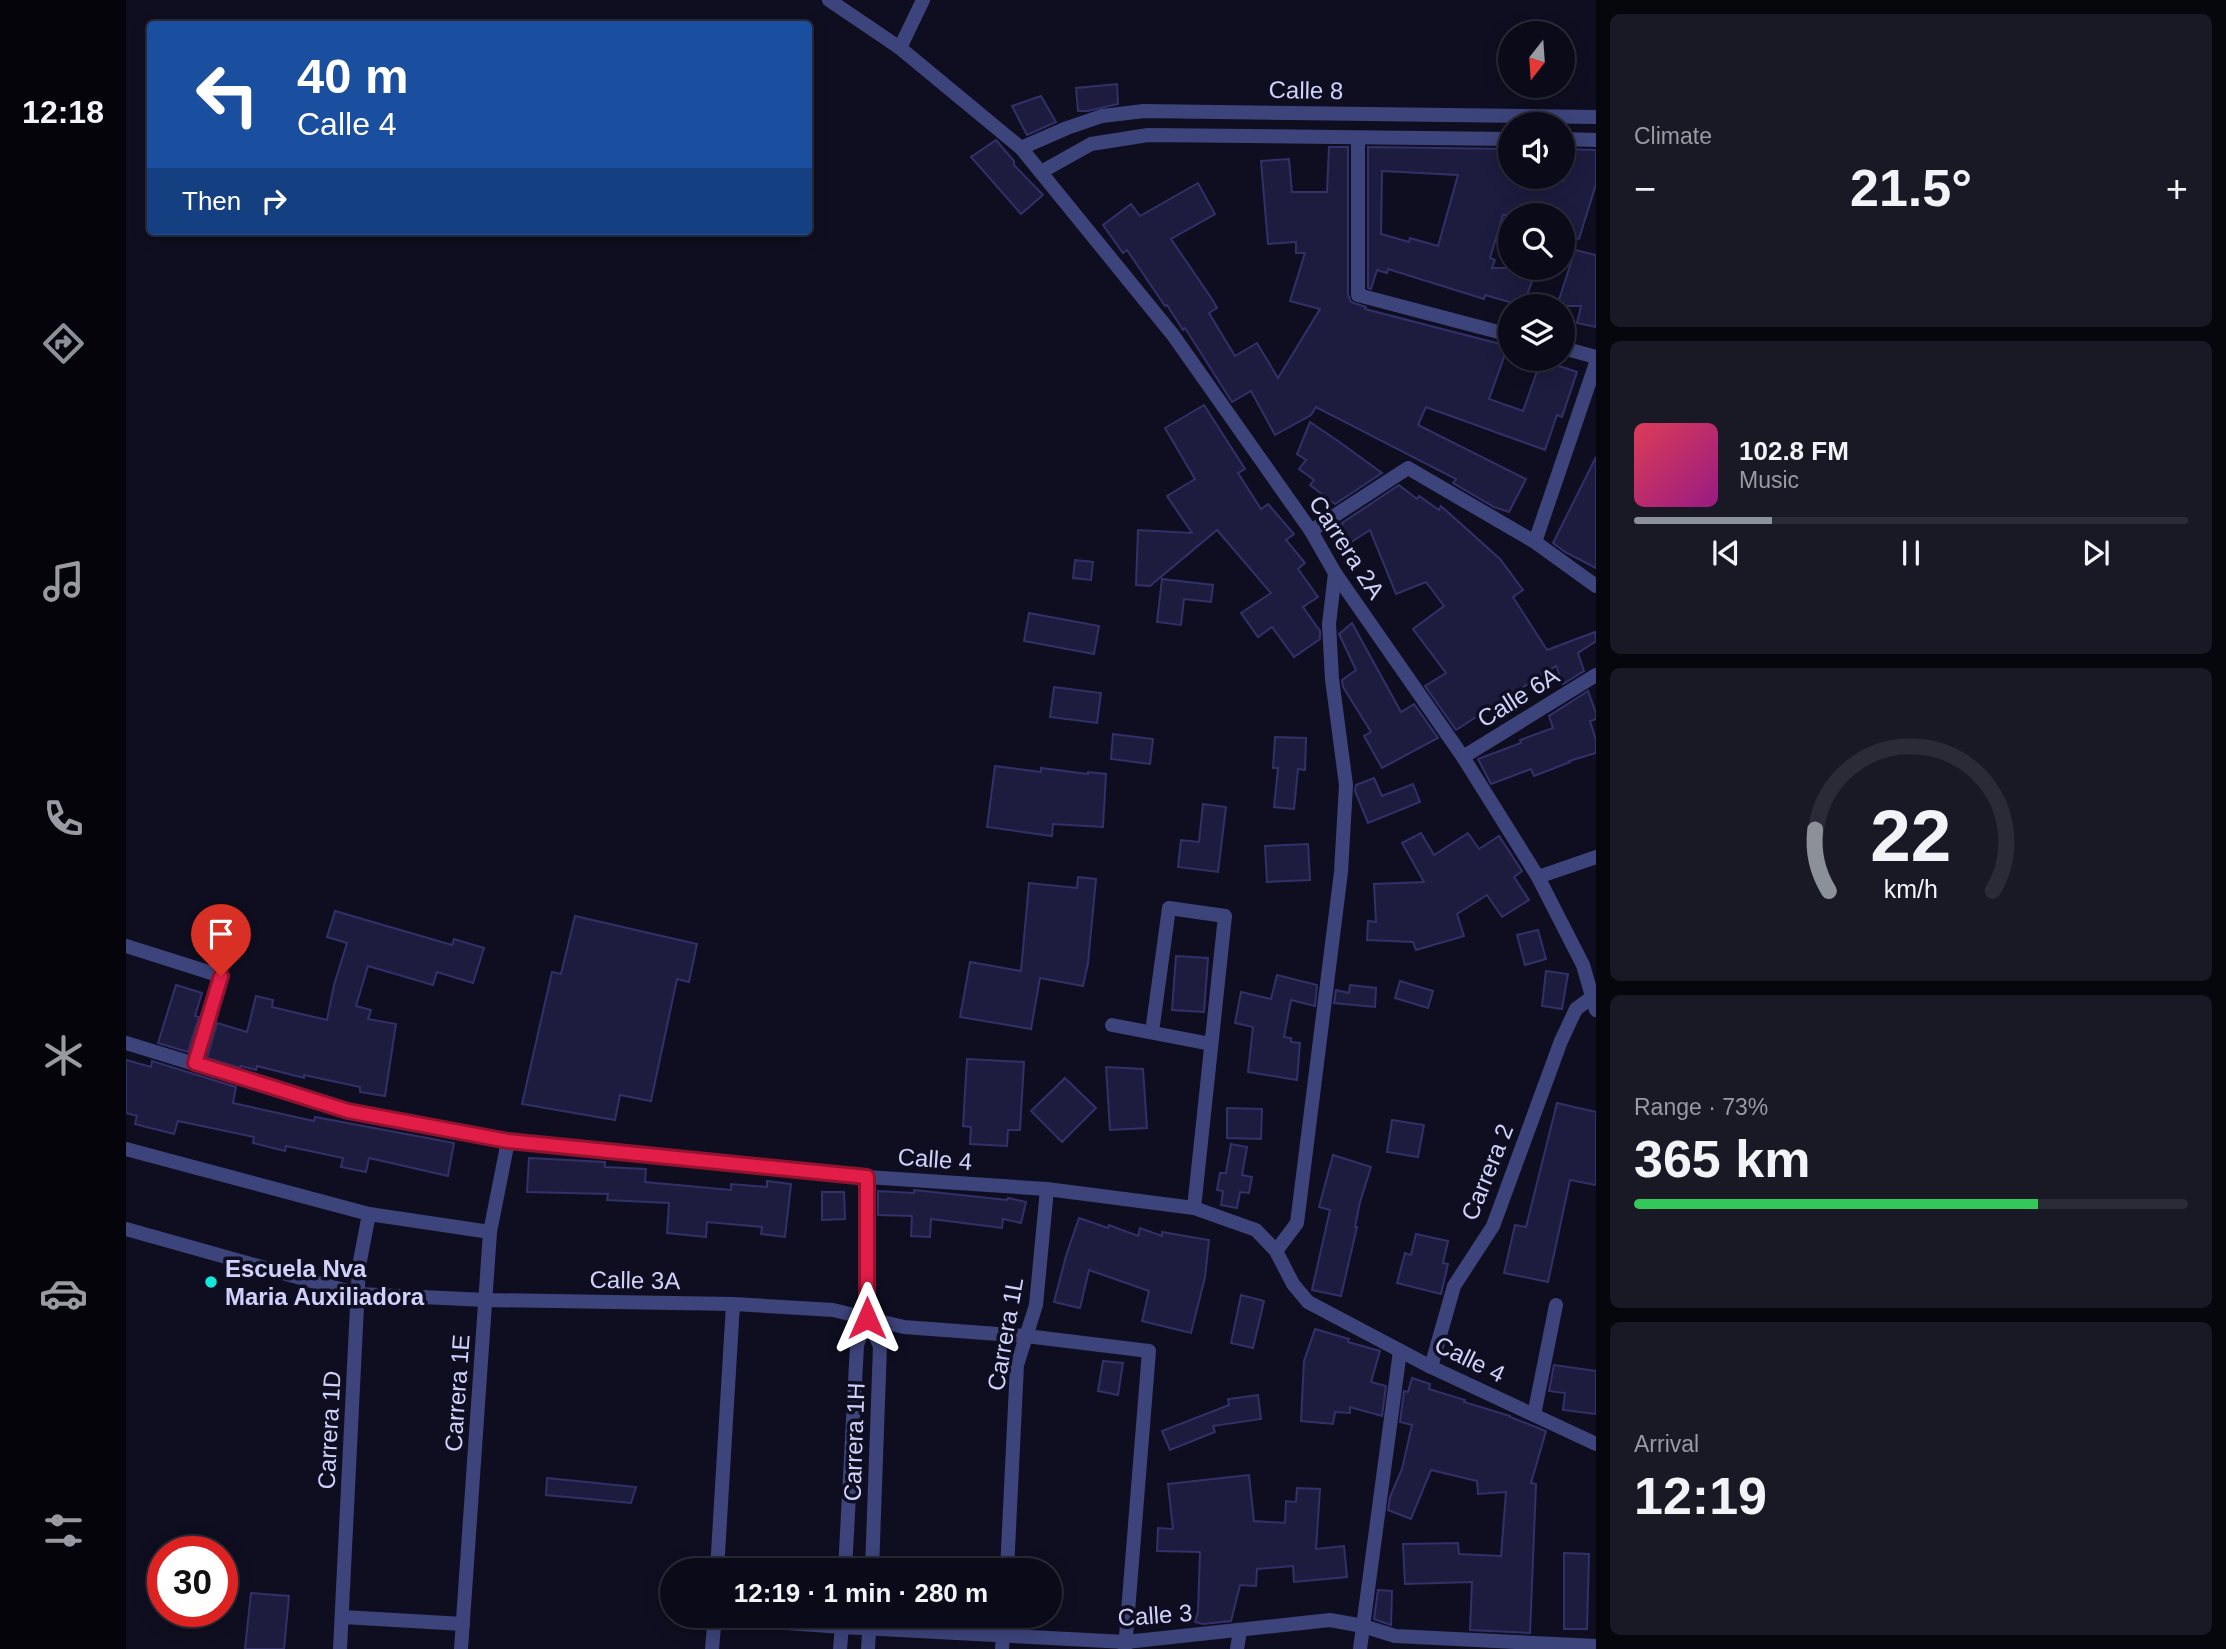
<!DOCTYPE html>
<meta charset="utf-8">
<style>
:root{--surface:#0b0a18;--page:#191825;--text:#f1f3f6;--muted:#9a9aa2;--line:#2b2b37;--accent:#8c9099}
body{margin:0;font-family:Arial,sans-serif;background:var(--page);color:var(--text);height:100vh;display:flex;flex-direction:column;font-size:26px;white-space:nowrap}
*{box-sizing:border-box;margin:0}
p{font-size:23px;color:var(--muted)}
.icon{flex:none;width:38px;height:38px;fill:none;stroke:currentColor;stroke-width:2;stroke-linecap:round;stroke-linejoin:round}
.map{position:relative;flex:1;overflow:hidden}
.drawer{display:flex;flex-direction:column;gap:14px;padding:14px;background:#06060d;width:630px}
.drawer>*{flex:none}
.banner{position:absolute;left:21px;top:21px;width:665px;height:214px;border-radius:7px;box-shadow:0 4px 18px #0003,0 0 0 2px var(--line);background:#1a4fa0;color:#fff;overflow:hidden}
.needle{width:46px;rotate:197deg}
.controls{position:absolute;left:1372px;top:21px;display:grid;gap:14px}
.controls a{display:grid;place-items:center;width:77px;height:77px;border-radius:50%;background:var(--surface);box-shadow:0 4px 18px #0003,0 0 0 2px var(--line);font-size:35px}
.speed{position:absolute;left:21px;top:1536px;display:flex;gap:14px;font-size:35px;font-weight:700;text-align:center}
.speed>*{display:grid;place-content:center;width:91px;height:91px;border-radius:50%;background:var(--surface);box-shadow:0 4px 18px #0003,0 0 0 2px var(--line);line-height:1}
.speed .limit{border:10px solid #d22;background:#fff;color:#111}
.pin{position:absolute;display:grid;place-items:center;width:60px;height:60px;color:#fff;margin:-72px -30px;border-radius:50% 50% 50% 0;rotate:-45deg;box-shadow:0 0 7px #0007}
.pin .icon{rotate:45deg}
.me{position:absolute;width:77px;margin:-38px;rotate:0deg;stroke-linejoin:round;filter:drop-shadow(0 0 5px #0008)}
.turn{display:flex;align-items:center;gap:24px;height:147px;padding:0 35px;font-size:32px}
.turn .icon{width:91px;height:91px;stroke-width:2.5}
.turn b{display:block;font-size:49px;line-height:60px}
.then{display:flex;align-items:center;height:66px;padding:0 35px;background:#0003;gap:14px;font-size:26px}
.big{font-size:52px;font-weight:800;line-height:1.1}
.drawer .card{flex:1;display:flex;flex-direction:column;justify-content:center;gap:10px;min-width:0;padding:0 24px;border-radius:10px;background:var(--page)}
.drawer .dial{align-items:center;gap:0}
.dial svg{height:182px;overflow:visible;fill:none;stroke:var(--line);stroke-width:7;stroke-linecap:round;text-anchor:middle}
.dial text{fill:var(--text);stroke:none}
.song{display:flex;align-items:center;gap:21px}
.cover{width:84px;height:84px;border-radius:10px;background:linear-gradient(135deg,hsl(350 70% 55%),hsl(310 70% 35%))}
.played{height:7px;border-radius:4px;background:linear-gradient(90deg,var(--accent) 25%,var(--line) 25%)}
.keys{display:flex;justify-content:space-around;direction:ltr}
.heat{display:flex;justify-content:space-between;align-items:center;font-size:38px;direction:ltr}
.charge{height:10px;border-radius:5px;background:linear-gradient(90deg,#34c759 73%,var(--line) 0)}
.trip{position:absolute;left:534px;top:1558px;width:402px;height:70px;border-radius:35px;background:var(--surface);box-shadow:0 4px 18px #0003,0 0 0 2px var(--line);font-weight:800;line-height:70px;text-align:center}
main{display:flex;flex:1;min-height:0}
.tab-bar{display:flex;flex-direction:column;width:126px;justify-content:space-around;align-items:center;background:#04040a;color:var(--muted)}
.tab-bar .icon{width:49px;height:49px}
.tab-bar .on{color:var(--accent)}
.tab-bar b{font-size:32px;color:var(--text)}
.map>svg:first-child{display:block}
.building{fill:#1d1c3f;stroke:#323069;stroke-width:2;fill-rule:evenodd}
.lines{fill:none;stroke-linecap:round;stroke-linejoin:round}
.street{stroke:#3d447b;stroke-width:14}
.route-casing{stroke:#92132f;stroke-width:18}
.route{stroke:#e11d48;stroke-width:12}
.poi-dot{fill:#11e7da;stroke:#0f0e20;stroke-width:2.5}
.labels{text-anchor:middle;dominant-baseline:central;stroke-width:7;stroke-linejoin:round;paint-order:stroke}
.street-label{font-size:24px;fill:#d0d2fc;stroke:#0f0e20}
.poi-label{font-size:24px;font-weight:bold;fill:#d0d2fc;stroke:#0f0e20;text-anchor:start}
</style>
<main>
<nav class="tab-bar">
<b>12:18</b>
<svg class="icon on" aria-label="directions" viewBox="0 0 24 24"><path d="M12 3l9 9-9 9-9-9zM9 14v-3h6M13 9l2 2-2 2"/></svg>
<svg class="icon" aria-label="music" viewBox="0 0 24 24"><path d="M9 18V5l10-2v13"/><circle cx="6" cy="18" r="3"/><circle cx="16" cy="16" r="3"/></svg>
<svg class="icon" aria-label="phone" viewBox="0 0 24 24"><path d="M5 4h4l2 5-3 2q2 4 5 5l2-3 5 2v4C11 20 4 13 5 4z"/></svg>
<svg class="icon" aria-label="climate" viewBox="0 0 24 24"><path d="M12 3v18M4 7l16 10M4 17L20 7"/></svg>
<svg class="icon" aria-label="car" viewBox="0 0 24 24"><path d="M5 17H2v-5l4-1 3-4h7l3 4 3 1v5h-3M9 17h6M6 11h13"/><circle cx="7" cy="17" r="2"/><circle cx="17" cy="17" r="2"/></svg>
<svg class="icon" aria-label="filters" viewBox="0 0 24 24"><path d="M4 7h16M4 17h16"/><circle cx="9" cy="7" r="2"/><circle cx="15" cy="17" r="2"/></svg>
</nav>
<div class="map">
<svg width="1470" height="1649" viewBox="0 0 1470 1649">
<rect width="100%" height="100%" fill="#0f0e20"/>
<!-- building -->
<g class="building">
<polygon points="991,84 992,104 962,111 952,111 950,88"/>
<polygon points="915,96 930,122 901,135 886,106"/>
<polygon points="870,140 888,161 888,165 917,195 895,214 845,157"/>
<polygon points="1203,147 1222,147 1222,295 1225,302 1240,307 1239,309 1382,346 1363,399 1397,411 1415,360 1451,372 1436,417 1431,415 1419,450 1300,407 1292,425 1400,479 1383,512 1368,507 1327,483 1330,479 1190,407 1185,415 1149,435 1125,391 1106,402 1059,328 1057,330 1041,305 1039,306 1001,250 997,253 977,225 1005,204 1014,216 1072,183 1089,214 1045,239 1086,299 1091,308 1083,313 1109,356 1131,343 1152,378 1194,309 1164,301 1179,253 1170,253 1170,242 1142,244 1135,161 1163,159 1166,192 1201,192"/>
<path d="M1242,147L1384,149V177H1422L1437,181V149L1470,150V184L1453,239L1437,233V215H1377L1364,258L1369,260L1366,268H1411L1397,306L1359,295L1358,299L1262,269L1261,273L1251,270L1245,289L1242,288ZM1256,171L1332,175L1312,246L1284,238L1283,242L1255,234Z"/>
<polygon points="1449,250 1470,255 1470,327 1451,323 1455,306 1431,306"/>
<polygon points="1078,405 1119,469 1112,473 1135,509 1142,504 1168,534 1160,540 1179,563 1172,569 1192,597 1177,607 1194,631 1194,639 1168,657 1146,627 1132,637 1115,613 1145,593 1091,530 1024,586 1010,585 1012,530 1066,533 1041,496 1069,479 1039,428"/>
<polygon points="1184,422 1212,441 1256,473 1209,504 1184,485 1188,480 1173,469 1180,460 1171,454"/>
<polygon points="1470,457 1470,568 1439,552 1427,543"/>
<polygon points="1273,485 1291,499 1293,496 1313,510 1315,506 1374,559 1397,590 1387,597 1421,650 1469,632 1470,641 1452,653 1458,671 1437,684 1430,666 1330,730 1299,686 1320,673 1287,629 1318,606 1300,582 1270,594 1244,530 1216,548 1205,532 1217,524 1216,523"/>
<polygon points="949,560 967,562 965,580 947,578"/>
<polygon points="1036,579 1087,585 1085,602 1058,599 1055,625 1031,622"/>
<polygon points="903,613 973,626 968,654 898,641"/>
<polygon points="1226,623 1275,712 1288,704 1312,738 1256,768 1238,736 1245,732 1217,687 1216,680 1230,670 1213,634"/>
<polygon points="928,687 975,693 971,723 924,717"/>
<polygon points="1462,691 1470,713 1470,719 1464,721 1470,740 1470,753 1443,761 1444,762 1408,776 1405,769 1365,784 1352,759 1395,743 1394,740 1427,728 1423,716"/>
<polygon points="987,734 1027,739 1024,764 985,759"/>
<polygon points="1149,737 1180,738 1179,770 1172,769 1168,809 1148,807 1152,768 1147,768"/>
<polygon points="869,766 915,772 915,768 962,774 962,772 980,774 977,827 927,824 926,836 861,827"/>
<polygon points="1248,778 1256,796 1287,784 1294,802 1242,823 1229,791 1230,785"/>
<polygon points="1077,804 1100,807 1092,872 1052,867 1055,840 1073,842"/>
<polygon points="1295,833 1308,855 1342,833 1353,849 1373,836 1396,871 1388,877 1403,900 1376,917 1361,895 1331,914 1338,936 1290,950 1287,942 1241,940 1242,921 1250,922 1248,884 1298,882 1276,843"/>
<polygon points="1182,844 1184,880 1141,882 1139,846"/>
<polygon points="952,877 970,879 962,963 957,986 914,978 905,1029 834,1017 844,962 895,971 903,883 951,888"/>
<polygon points="209,911 326,945 328,939 358,948 347,983 311,972 307,985 242,966 230,1006 245,1010 242,1019 270,1024 259,1096 234,1092 234,1087 178,1075 178,1078 131,1066 130,1070 115,1066 114,1068 81,1058 91,1023 121,1032 130,996 147,1000 146,1007 201,1020 208,985 221,943 201,937"/>
<polygon points="449,916 571,944 563,982 551,979 525,1101 494,1095 489,1120 396,1104 426,972 435,974"/>
<polygon points="1412,930 1420,959 1399,965 1391,935"/>
<polygon points="1050,956 1082,958 1078,1012 1046,1010"/>
<polygon points="1420,971 1442,974 1436,1009 1416,1006"/>
<polygon points="1151,975 1191,985 1189,1006 1165,1000 1158,1037 1165,1038 1165,1042 1174,1043 1171,1080 1122,1072 1127,1027 1109,1023 1115,992 1145,999"/>
<polygon points="1274,981 1307,991 1302,1008 1269,998"/>
<polygon points="50,985 76,993 69,1016 73,1017 62,1052 32,1043"/>
<polygon points="1224,985 1250,988 1249,1007 1208,1003 1210,990 1223,993"/>
<polygon points="841,1059 898,1062 894,1130 882,1130 881,1146 844,1144 845,1127 837,1126"/>
<polygon points="0,1060 25,1067 26,1061 110,1087 107,1103 188,1121 189,1117 328,1143 322,1176 243,1158 240,1172 215,1167 217,1158 160,1146 159,1151 127,1143 128,1137 52,1121 48,1134 9,1124 11,1116 0,1113"/>
<polygon points="980,1067 1017,1069 1021,1128 984,1130"/>
<polygon points="939,1078 970,1108 936,1142 905,1111"/>
<polygon points="1431,1103 1470,1112 1470,1185 1444,1180 1422,1282 1378,1273 1389,1225 1400,1227"/>
<polygon points="1101,1108 1136,1109 1135,1139 1101,1138"/>
<polygon points="1266,1120 1298,1125 1292,1157 1261,1152"/>
<polygon points="1105,1144 1121,1147 1116,1175 1126,1177 1123,1193 1114,1192 1111,1208 1095,1205 1097,1191 1091,1190 1094,1173 1100,1173"/>
<polygon points="1207,1155 1245,1167 1234,1202 1229,1227 1231,1227 1215,1296 1186,1290 1204,1210 1193,1207"/>
<polygon points="403,1158 479,1162 479,1167 520,1169 519,1182 605,1190 605,1184 641,1187 641,1181 665,1184 659,1237 635,1234 636,1227 581,1222 580,1237 541,1233 543,1203 481,1200 482,1194 401,1192"/>
<polygon points="788,1190 881,1200 882,1198 900,1202 895,1223 877,1219 876,1228 805,1219 804,1237 785,1236 786,1216 752,1215 752,1191 788,1193"/>
<polygon points="696,1192 718,1192 719,1219 696,1220"/>
<polygon points="953,1218 982,1228 983,1225 1012,1236 1014,1228 1036,1236 1036,1232 1083,1240 1079,1277 1065,1333 1016,1321 1023,1291 963,1270 954,1308 928,1302 940,1256"/>
<polygon points="1290,1234 1322,1241 1317,1263 1322,1264 1315,1294 1271,1283 1279,1253 1285,1255"/>
<polygon points="1115,1295 1138,1301 1127,1348 1105,1343"/>
<polygon points="1189,1329 1223,1339 1222,1342 1254,1351 1245,1382 1260,1386 1256,1416 1224,1407 1224,1413 1209,1412 1207,1424 1175,1421 1178,1361"/>
<polygon points="977,1361 997,1363 992,1395 972,1391"/>
<polygon points="1428,1365 1470,1371 1470,1414 1437,1410 1439,1393 1423,1391"/>
<polygon points="1286,1378 1304,1384 1303,1389 1339,1400 1338,1402 1384,1416 1384,1417 1420,1431 1405,1483 1410,1484 1404,1633 1344,1630 1346,1582 1279,1584 1277,1544 1332,1543 1333,1554 1375,1556 1380,1492 1352,1494 1351,1481 1305,1470 1285,1519 1262,1510 1264,1497 1276,1469 1286,1425 1274,1422 1278,1391 1282,1392"/>
<polygon points="1132,1395 1135,1419 1087,1426 1089,1432 1044,1450 1036,1431 1103,1405 1102,1399"/>
<polygon points="1123,1475 1128,1521 1159,1523 1160,1501 1170,1502 1171,1488 1194,1489 1190,1549 1218,1546 1221,1577 1168,1582 1167,1566 1131,1569 1130,1586 1114,1585 1105,1621 1077,1624 1069,1622 1072,1612 1074,1552 1031,1551 1032,1528 1047,1529 1042,1484"/>
<polygon points="421,1478 510,1487 505,1503 420,1495"/>
<polygon points="1438,1553 1463,1554 1461,1629 1438,1629"/>
<polygon points="1252,1590 1266,1591 1265,1625 1248,1619"/>
<polygon points="125,1593 163,1596 158,1649 119,1649"/>
</g>
<g class="lines">
<!-- street -->
<g class="street">
<polyline points="703,0 774,48 895,148 1047,335 1185,531 1209,573 1337,757 1412,877 1457,965 1470,1010"/>
<polyline points="774,48 797,0"/>
<polyline points="1232,139 1232,295 1384,335"/>
<polyline points="1437,139 1470,140"/>
<polyline points="895,148 941,128 976,116 1018,111 1470,117"/>
<polyline points="915,172 965,144 1022,135 1384,139"/>
<polyline points="1437,348 1470,357"/>
<polyline points="1185,531 1282,468 1409,542 1470,586"/>
<polyline points="1409,542 1470,363"/>
<polyline points="1337,757 1470,675"/>
<polyline points="1412,877 1470,857"/>
<polyline points="0,946 95,976 69,1064"/>
<polyline points="986,1025 1085,1044"/>
<polyline points="1026,1032 1043,908 1099,916 1068,1208"/>
<polyline points="0,1043 222,1111 382,1141 741,1177 921,1189 1068,1208 1130,1230 1150,1251 1167,1284 1182,1302 1305,1367 1470,1444"/>
<polyline points="0,1149 243,1214 364,1232"/>
<polyline points="0,1229 232,1294 360,1300 607,1304 707,1310 778,1327 900,1336 1023,1351 999,1649"/>
<polyline points="1150,1251 1171,1223 1215,872 1220,785 1206,679 1203,624 1209,573"/>
<polyline points="741,1318 754,1346 746,1570"/>
<polyline points="1305,1367 1328,1286 1367,1226 1435,1041 1450,1009 1465,998"/>
<polyline points="1408,1415 1430,1305"/>
<polyline points="591,1570 607,1304"/>
<polyline points="719,1570 731,1345 741,1318 741,1177"/>
<polyline points="881,1570 891,1365 910,1305 921,1189"/>
<polyline points="217,1617 337,1624"/>
<polyline points="589,1618 716,1627 1000,1642 1204,1620 1237,1626 1269,1636 1470,1646"/>
<polyline points="214,1649 233,1266 243,1214"/>
<polyline points="335,1649 364,1232 382,1141"/>
<polyline points="586,1649 589,1615"/>
<polyline points="714,1649 717,1615"/>
<polyline points="742,1649 744,1615"/>
<polyline points="876,1649 878,1615"/>
<polyline points="1111,1649 1114,1631"/>
<polyline points="1234,1649 1274,1351"/>
</g>
</g>
<g class="lines">
<defs>
<polyline id="route" points="95,976 69,1063 222,1111 382,1141 741,1177 741,1318"/>
</defs>
<!-- route casing -->
<use href="#route" class="route-casing"/>
<!-- route -->
<use href="#route" class="route"/>
</g>
<!-- markers -->
<circle class="poi-dot" cx="85" cy="1282" r="7"/>
<g class="labels">
<!-- street labels -->
<g class="street-label">
<text transform="translate(1180 90) rotate(1)">Calle 8</text>
<text transform="translate(1221 547) rotate(57)">Carrera 2A</text>
<text transform="translate(1392 697) rotate(-32)">Calle 6A</text>
<text transform="translate(809 1159) rotate(4)">Calle 4</text>
<text transform="translate(1361 1172) rotate(-68)">Carrera 2</text>
<text transform="translate(509 1280) rotate(1)">Calle 3A</text>
<text transform="translate(879 1334) rotate(-80)">Carrera 1L</text>
<text transform="translate(1344 1359) rotate(26)">Calle 4</text>
<text transform="translate(331 1393) rotate(-86)">Carrera 1E</text>
<text transform="translate(203 1430) rotate(-87)">Carrera 1D</text>
<text transform="translate(728 1442) rotate(-88)">Carrera 1H</text>
<text transform="translate(1029 1615) rotate(-4)">Calle 3</text>
</g>
<!-- poi labels -->
<g class="poi-label">
<text x="99" y="1268">Escuela Nva<tspan x="99" dy="28">Maria Auxiliadora</tspan></text>
</g>
</g>
</svg>
<div class="controls">
<a><svg class="needle" viewBox="-14 -14 28 28"><path d="M0-13l5 13h-10z" fill="#e53935"/><path d="M0 13l5-13h-10z" fill="#9a9aa2"/></svg></a>
<a><svg class="icon" aria-label="sound" viewBox="0 0 24 24"><path d="M4 9h4l5-4v14l-5-4H4zM17 9q2 3 0 6"/></svg></a>
<a><svg class="icon" aria-label="search" viewBox="0 0 24 24"><circle cx="10" cy="10" r="6"/><path d="M15 15l6 6"/></svg></a>
<a><svg class="icon" aria-label="layers" viewBox="0 0 24 24"><path d="M12 4l9 5-9 5-9-5zM3 14l9 5 9-5"/></svg></a>
</div>
<div class="speed"><div class="limit">30</div></div>
<div class="pin" style="left:95px;top:976px;background:#d93025"><svg class="icon" aria-label="arrive" viewBox="0 0 24 24"><path d="M6 21V4h12l-3 4 3 4H6"/></svg></div>
<svg class="me" style="left:741px;top:1318px" viewBox="-20 -20 40 40"><path d="M0-17L14 15 0 8-14 15z" fill="#e11d48" stroke="#fff" stroke-width="4"/></svg>
<div class="trip">12:19 · 1 min · 280 m</div>
<div class="banner">
<div class="turn"><svg class="icon" aria-label="left" viewBox="0 0 24 24"><path d="M17 20v-9H6M10 6l-5 5 5 5"/></svg><div><b>40 m</b>Calle 4</div></div>
<div class="then">Then<svg class="icon" aria-label="right" viewBox="0 0 24 24"><path d="M7 20v-9h11M14 6l5 5-5 5"/></svg></div>
</div>
</div>
<section class="drawer">
<div class="card"><p>Climate</p>
<div class="heat"><a>−</a><b class="big">21.5°</b><a>+</a></div>
</div>
<div class="card">
<div class="song"><i class="cover"></i><div><b>102.8 FM</b><p>Music</p></div></div>
<div class="played"></div>
<div class="keys"><svg class="icon" aria-label="previous" viewBox="0 0 24 24"><path d="M18 5L8 12l10 7zM5 5v14"/></svg><svg class="icon" aria-label="pause" viewBox="0 0 24 24"><path d="M8 5v14M16 5v14"/></svg><svg class="icon" aria-label="next" viewBox="0 0 24 24"><path d="M6 5l10 7-10 7zM19 5v14"/></svg></div>
</div>
<div class="card dial"><svg viewBox="0 0 100 80">
<path d="M14 69A42 42 0 1 1 86 69"/>
<path d="M14 69A42 42 0 0 1 8 42" stroke="#8c9099"/>
<text x="50" y="56" font-size="32" font-weight="700">22</text>
<text x="50" y="72" font-size="11">km/h</text>
</svg></div>
<div class="card"><p>Range · 73%</p><b class="big">365 km</b><div class="charge"></div></div>
<div class="card"><p>Arrival</p><b class="big">12:19</b></div>
</section>
</main>
